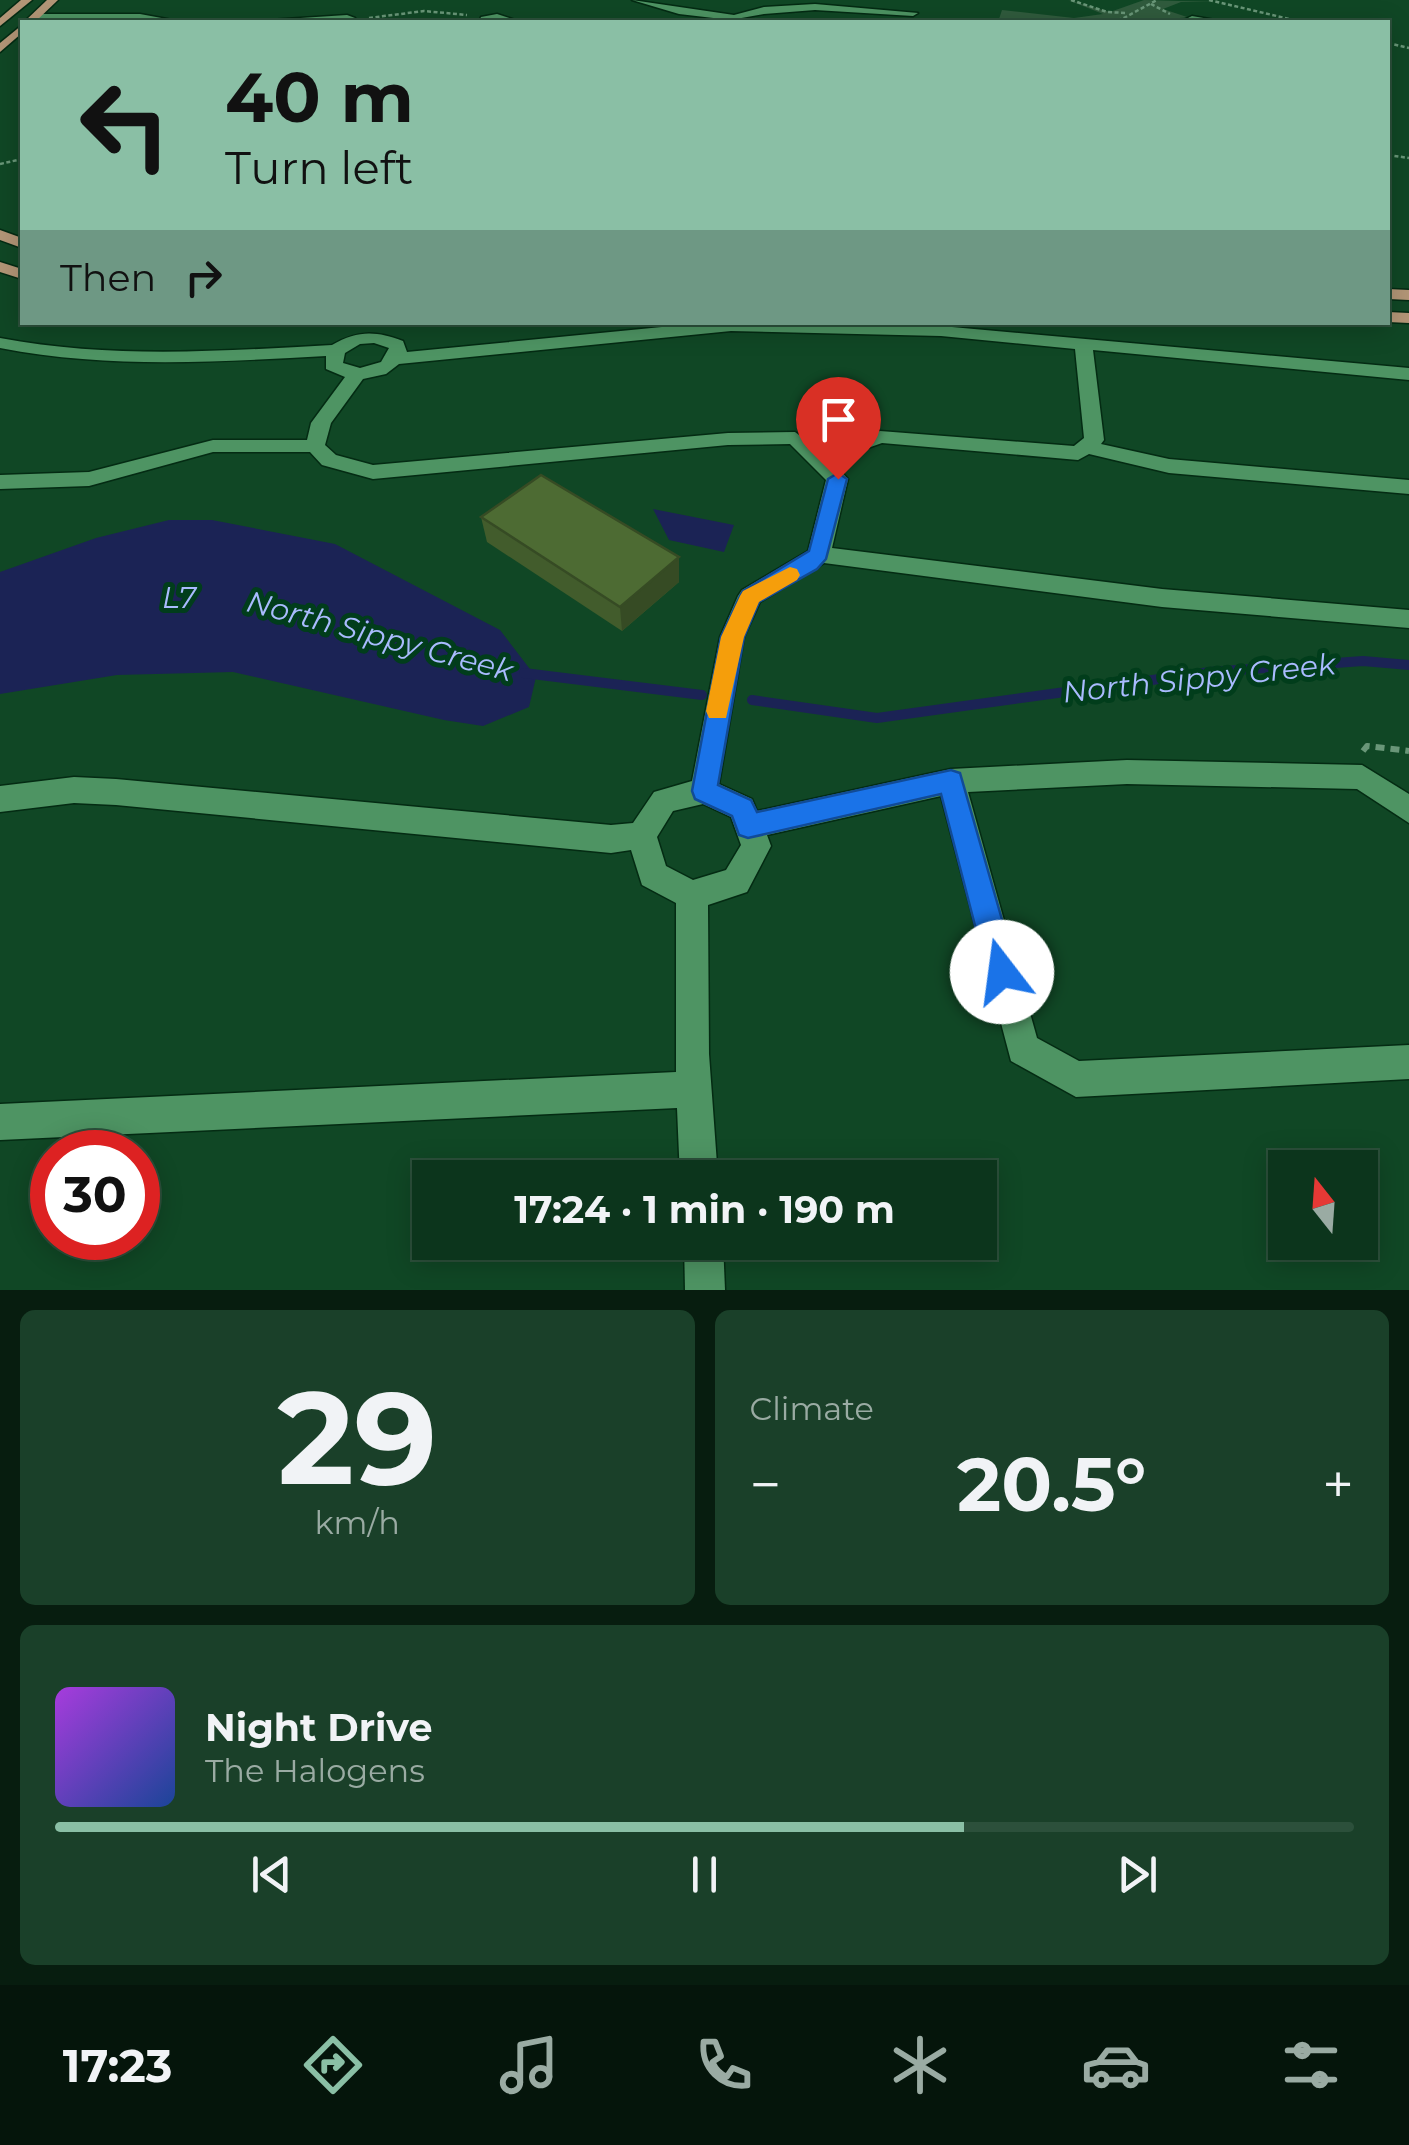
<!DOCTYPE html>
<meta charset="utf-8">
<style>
:root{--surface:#0c351c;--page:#1a4029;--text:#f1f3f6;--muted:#9aaba3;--line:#2c503b;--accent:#8abfa5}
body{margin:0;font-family:Montserrat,sans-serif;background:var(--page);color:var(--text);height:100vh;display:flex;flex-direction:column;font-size:38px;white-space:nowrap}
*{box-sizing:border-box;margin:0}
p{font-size:32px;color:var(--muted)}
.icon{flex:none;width:55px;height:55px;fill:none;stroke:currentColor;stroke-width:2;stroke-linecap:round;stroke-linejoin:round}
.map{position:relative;height:1290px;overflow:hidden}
.details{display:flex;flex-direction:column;gap:20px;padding:20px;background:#071d0f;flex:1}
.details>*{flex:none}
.banner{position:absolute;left:20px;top:20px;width:1370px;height:305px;border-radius:0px;box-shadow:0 5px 25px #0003,0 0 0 2px var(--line);background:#8abfa5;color:#111;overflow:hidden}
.needle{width:65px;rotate:343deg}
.buttons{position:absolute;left:1268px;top:1150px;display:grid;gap:20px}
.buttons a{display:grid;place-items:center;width:110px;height:110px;border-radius:0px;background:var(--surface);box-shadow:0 5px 25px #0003,0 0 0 2px var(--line);font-size:50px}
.speed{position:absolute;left:30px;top:1130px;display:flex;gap:20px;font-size:50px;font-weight:700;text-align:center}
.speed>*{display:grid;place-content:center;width:130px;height:130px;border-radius:50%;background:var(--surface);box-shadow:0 5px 25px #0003,0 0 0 2px var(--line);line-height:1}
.speed .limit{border:15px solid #d22;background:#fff;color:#111}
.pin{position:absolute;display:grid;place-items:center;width:85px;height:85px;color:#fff;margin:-102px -42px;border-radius:50% 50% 50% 0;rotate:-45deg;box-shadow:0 0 10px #0007}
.pin .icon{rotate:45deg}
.me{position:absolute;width:110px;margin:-55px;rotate:345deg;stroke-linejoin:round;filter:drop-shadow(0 0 8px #0008)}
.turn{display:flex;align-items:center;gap:35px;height:210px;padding:0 40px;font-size:45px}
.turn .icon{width:130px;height:130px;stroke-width:2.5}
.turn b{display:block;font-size:70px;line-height:85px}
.then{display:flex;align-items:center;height:95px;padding:0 40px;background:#0003;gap:20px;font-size:38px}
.big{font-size:75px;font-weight:700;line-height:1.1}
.details .tile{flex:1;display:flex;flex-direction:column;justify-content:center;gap:15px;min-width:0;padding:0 35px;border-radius:15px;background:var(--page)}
.details .dial{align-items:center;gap:0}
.dial b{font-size:130px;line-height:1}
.song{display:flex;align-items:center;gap:30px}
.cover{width:120px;height:120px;border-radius:15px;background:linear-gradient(135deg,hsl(280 70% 55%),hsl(220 70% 35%))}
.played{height:10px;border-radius:5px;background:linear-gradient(90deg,var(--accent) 70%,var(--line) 70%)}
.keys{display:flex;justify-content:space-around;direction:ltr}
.heat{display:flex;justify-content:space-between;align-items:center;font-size:55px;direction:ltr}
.details .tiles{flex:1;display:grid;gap:20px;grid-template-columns:1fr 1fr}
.tile:last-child{grid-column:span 2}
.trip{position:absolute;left:412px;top:1160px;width:585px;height:100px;border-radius:0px;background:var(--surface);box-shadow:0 5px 25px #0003,0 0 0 2px var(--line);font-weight:700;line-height:100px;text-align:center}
.menu{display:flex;height:160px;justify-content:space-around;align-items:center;background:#05150b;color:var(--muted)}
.menu .icon{width:70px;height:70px}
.menu .current{color:var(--accent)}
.menu b{font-size:45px;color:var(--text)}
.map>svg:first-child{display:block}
.green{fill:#305b3d}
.water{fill:#1b2355}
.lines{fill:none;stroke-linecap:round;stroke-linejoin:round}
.stream{stroke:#1b2355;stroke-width:10}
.minor-casing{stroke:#042b13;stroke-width:3}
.major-casing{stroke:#042b13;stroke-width:3}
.path-far1{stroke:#699678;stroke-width:2.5;stroke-dasharray:4 2.5;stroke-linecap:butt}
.path{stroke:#699678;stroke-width:6;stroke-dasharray:9 6;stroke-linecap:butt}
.minor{fill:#4e9463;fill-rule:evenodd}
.major{fill:#b39677;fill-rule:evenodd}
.wall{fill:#425c2c}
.shaded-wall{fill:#364b24}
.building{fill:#4d6b33;stroke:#364b24;stroke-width:2.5}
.route{fill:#1a73e8;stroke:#114b97;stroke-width:2.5}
.slow{fill:#f59e0b}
.labels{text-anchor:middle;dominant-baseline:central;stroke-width:10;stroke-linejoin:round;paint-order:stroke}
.water-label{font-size:30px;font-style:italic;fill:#a9bbfe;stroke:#013d1b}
</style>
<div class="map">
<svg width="1409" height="1290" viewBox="0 0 1409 1290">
<rect width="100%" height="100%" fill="#104725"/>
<!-- green -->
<path class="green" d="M1068,0L1110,12L1144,0L1215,2H1181L1163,9L1187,17C1166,21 1151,14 1131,22H998L1002,10L1074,18L1103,14Z"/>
<!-- water -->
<g class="water">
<polygon points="653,509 734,525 724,552 669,540"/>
<polygon points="169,520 212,520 335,544 500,630 536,677 529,707 483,726 444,720 233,672 117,675 0,694 0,572 96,538"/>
</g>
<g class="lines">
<!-- stream -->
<g class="stream">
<polyline points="524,673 702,695"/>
<polyline points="752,700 877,718 1210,672 1363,661 1409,665"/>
</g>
<defs>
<g id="minor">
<polygon points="632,0 734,15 764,7 815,4 918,13 913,16 815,10 764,14 719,22 722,19 679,14"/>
<polygon points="35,14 140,14 183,22 31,19"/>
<polygon points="497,14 515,20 516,22 479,22 481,17"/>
<polygon points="347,15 355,18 354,22 238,22"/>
<polygon points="1192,16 1215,20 1216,22 1180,22"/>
<path d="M713,322L941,326L1409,368V380L1093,350L1104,440L1101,444L1169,459L1409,480V494L1169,473L1089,454L1078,460L882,443L831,461L848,479L832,548L1162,589L1409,610V628L1162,607L824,563L760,602L744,637L719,784L752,799L757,811L951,769L1127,760L1362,765L1409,794V823L1357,789L1127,784L968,792L1037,1038L1079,1061L1409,1045V1079L1076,1097L1011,1061L941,796L767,835L771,846L747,892L708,905L709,1054L718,1178H680L677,1108L0,1140V1104L676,1072V903L642,885L631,850L611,853L116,805L74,803L0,812V786L74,777L116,779L611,825L633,823L654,792L692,781L720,637L738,596L742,590L808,551L826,480L790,444L728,445L373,479L322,465L310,452H213L89,486L0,489V475L89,472L213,440H307L311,423L345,377L326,369V356C216,362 108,369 0,348V338C111,359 221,351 332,345C358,330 376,331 403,341L407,352ZM731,331L941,336L1075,349L1084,438L1074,446L880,431L820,451L795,432L728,433L373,465L336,455L325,445L331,423L363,379L386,374L399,364ZM374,343L389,348L381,362L360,368L343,363L345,353L360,344ZM703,804L731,817L741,845L726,870L693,880L666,866L657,837L673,811Z"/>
<polygon points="684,1242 723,1242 725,1290 685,1290"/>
</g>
<g id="major">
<polygon points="21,0 32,0 0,26 0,18"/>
<polygon points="47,0 58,0 35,22 24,22"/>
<polygon points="22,25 22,33 0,52 0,43"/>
<polygon points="0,230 22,238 22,248 0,240"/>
<polygon points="0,262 22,269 22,279 0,272"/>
<polygon points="1388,289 1409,290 1409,300 1388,299"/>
<polygon points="1388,312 1409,313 1409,323 1388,322"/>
</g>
</defs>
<!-- minor casing -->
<use href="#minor" class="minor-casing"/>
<!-- major casing -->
<use href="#major" class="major-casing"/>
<!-- path-far1 -->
<g class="path-far1">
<polyline points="1071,0 1107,12 1126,13"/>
<polyline points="1209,0 1302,22"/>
<polyline points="1151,4 1170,14"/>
<polyline points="369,18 424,11 467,15"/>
<polyline points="1098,22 1122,19 1157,0"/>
<polyline points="1388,43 1409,48"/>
<polyline points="1388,155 1409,158"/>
<polyline points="0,164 22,159"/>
</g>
<!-- path -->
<polyline class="path" points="1363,751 1367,746 1409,751"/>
<!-- minor -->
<use href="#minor" class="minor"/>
<!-- major -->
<use href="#major" class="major"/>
</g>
<!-- wall -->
<polygon class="wall" points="481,517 679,557 679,582 622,631 487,542"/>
<!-- shaded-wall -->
<polygon class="shaded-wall" points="679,557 679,582 622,631 620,607"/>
<!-- building -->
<polygon class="building" points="541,475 679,557 620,607 481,517"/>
<!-- route -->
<polygon class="route" points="838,473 847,479 826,559 817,569 759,602 744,637 718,785 751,800 757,812 951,770 960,773 1017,972 1013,983 1002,987 992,983 987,972 941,794 748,838 739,835 732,816 695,799 692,791 721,637 740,596 743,591 809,551 828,479"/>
<!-- slow -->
<polygon class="slow" points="790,567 797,569 800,575 797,580 759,602 744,637 726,718 709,718 706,711 721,637 740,596 743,591"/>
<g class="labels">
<!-- water labels -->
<g class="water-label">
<text x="179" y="597">L7</text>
<text transform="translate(380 636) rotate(15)">North Sippy Creek</text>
<text transform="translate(1199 678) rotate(-6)">North Sippy Creek</text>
</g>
</g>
</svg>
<div class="buttons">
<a><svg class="needle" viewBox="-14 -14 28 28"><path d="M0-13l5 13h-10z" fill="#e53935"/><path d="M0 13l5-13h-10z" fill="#9aaba3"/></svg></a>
</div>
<div class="speed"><div class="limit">30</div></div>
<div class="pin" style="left:838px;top:479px;background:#d93025"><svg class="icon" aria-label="arrive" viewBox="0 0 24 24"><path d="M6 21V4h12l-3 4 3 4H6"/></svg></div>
<svg class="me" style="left:1002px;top:972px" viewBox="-20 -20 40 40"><circle r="19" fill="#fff"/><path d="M0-13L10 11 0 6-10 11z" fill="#1a73e8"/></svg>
<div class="trip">17:24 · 1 min · 190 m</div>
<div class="banner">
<div class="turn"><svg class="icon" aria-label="left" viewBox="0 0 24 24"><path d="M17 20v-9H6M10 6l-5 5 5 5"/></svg><div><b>40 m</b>Turn left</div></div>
<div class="then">Then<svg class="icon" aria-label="right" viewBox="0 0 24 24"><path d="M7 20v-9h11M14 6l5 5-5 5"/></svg></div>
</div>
</div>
<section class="details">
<div class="tiles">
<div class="tile dial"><b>29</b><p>km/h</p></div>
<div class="tile"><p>Climate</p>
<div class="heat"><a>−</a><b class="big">20.5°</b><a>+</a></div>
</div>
<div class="tile">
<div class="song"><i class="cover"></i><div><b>Night Drive</b><p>The Halogens</p></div></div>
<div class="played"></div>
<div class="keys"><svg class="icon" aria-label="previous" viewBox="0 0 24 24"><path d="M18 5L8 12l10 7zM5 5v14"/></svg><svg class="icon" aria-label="pause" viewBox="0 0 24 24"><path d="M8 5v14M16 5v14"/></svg><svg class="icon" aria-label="next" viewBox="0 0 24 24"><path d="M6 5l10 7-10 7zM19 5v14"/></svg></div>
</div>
</div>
</section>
<nav class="menu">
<b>17:23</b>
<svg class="icon current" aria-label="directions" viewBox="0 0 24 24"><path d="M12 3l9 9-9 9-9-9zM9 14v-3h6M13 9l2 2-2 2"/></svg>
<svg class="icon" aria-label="music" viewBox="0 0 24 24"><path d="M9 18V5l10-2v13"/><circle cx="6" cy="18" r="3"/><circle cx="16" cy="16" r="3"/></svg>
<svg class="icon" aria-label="phone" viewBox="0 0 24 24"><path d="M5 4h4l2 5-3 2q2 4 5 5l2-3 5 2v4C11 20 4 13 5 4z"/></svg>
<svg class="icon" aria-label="climate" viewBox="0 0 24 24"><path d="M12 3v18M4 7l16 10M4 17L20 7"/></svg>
<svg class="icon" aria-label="car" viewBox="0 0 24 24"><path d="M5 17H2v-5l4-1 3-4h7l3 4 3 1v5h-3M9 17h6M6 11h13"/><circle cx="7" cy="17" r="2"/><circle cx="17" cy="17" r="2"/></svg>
<svg class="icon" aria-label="filters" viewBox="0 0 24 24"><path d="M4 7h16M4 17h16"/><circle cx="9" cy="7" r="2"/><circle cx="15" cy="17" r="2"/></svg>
</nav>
